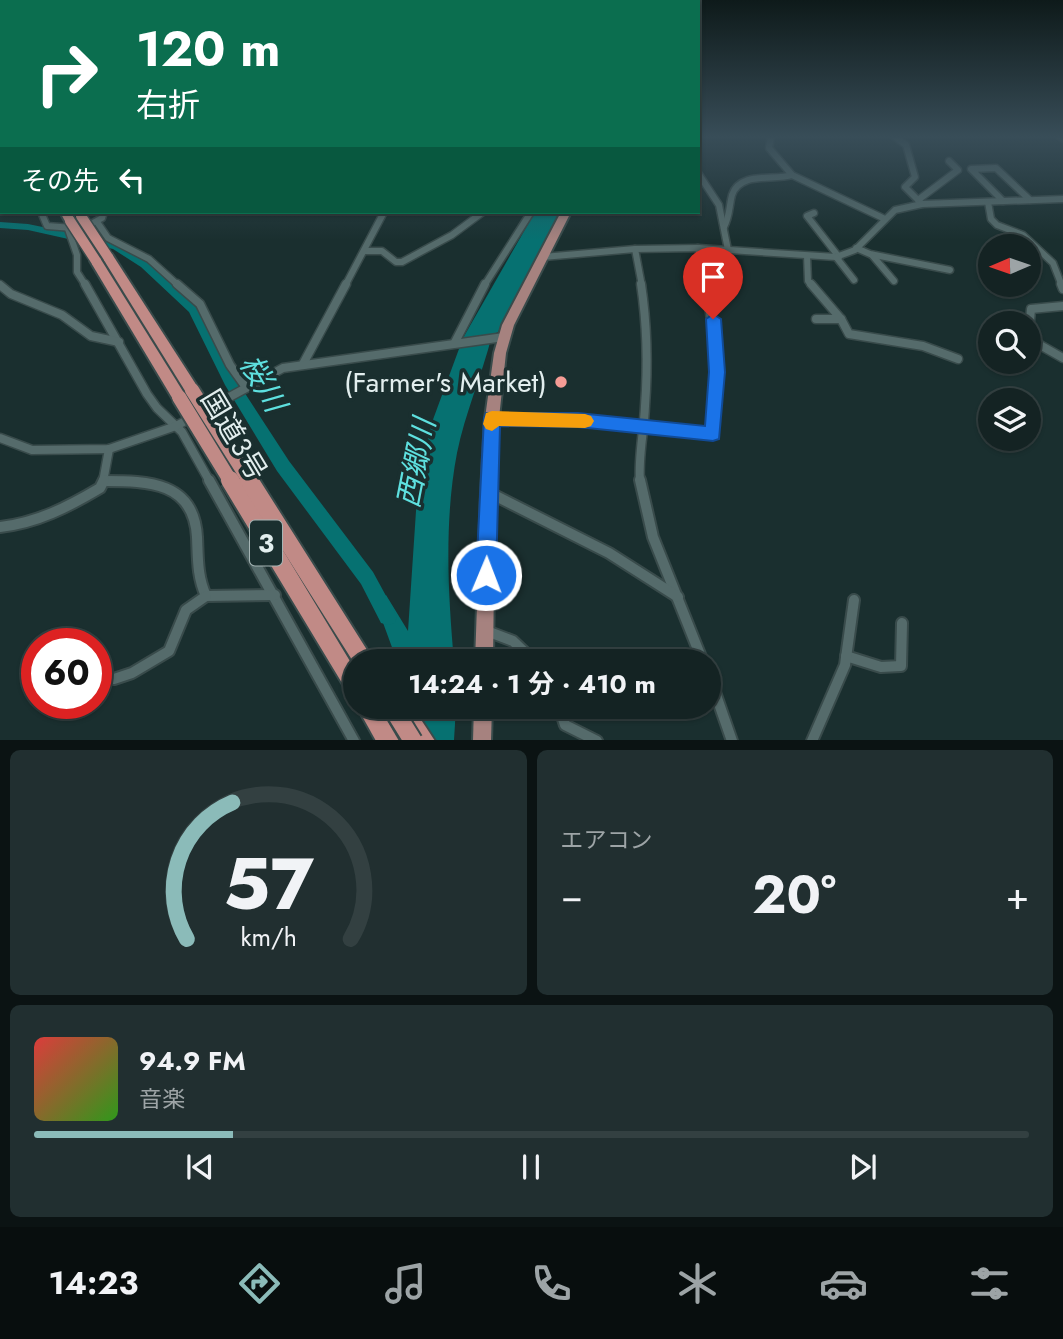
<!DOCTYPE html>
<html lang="ja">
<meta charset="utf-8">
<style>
:root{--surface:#142323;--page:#212f30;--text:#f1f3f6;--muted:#9da4a6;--line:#334041;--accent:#8bbbb9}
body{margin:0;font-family:Jost,"Noto Sans JP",sans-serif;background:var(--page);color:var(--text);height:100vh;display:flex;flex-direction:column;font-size:26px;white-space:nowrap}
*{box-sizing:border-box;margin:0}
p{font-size:23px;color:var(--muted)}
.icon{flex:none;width:38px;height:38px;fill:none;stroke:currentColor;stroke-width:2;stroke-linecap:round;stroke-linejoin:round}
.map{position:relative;height:740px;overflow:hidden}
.sheet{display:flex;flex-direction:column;gap:10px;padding:10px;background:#0b1313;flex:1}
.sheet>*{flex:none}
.top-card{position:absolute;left:0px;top:0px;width:700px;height:214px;box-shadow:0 2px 5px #0004,0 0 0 2px var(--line);background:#0b6e4f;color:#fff;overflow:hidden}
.needle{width:46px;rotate:268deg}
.controls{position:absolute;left:978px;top:234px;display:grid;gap:14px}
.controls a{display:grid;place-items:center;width:63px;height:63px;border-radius:50%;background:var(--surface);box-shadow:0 2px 5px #0004,0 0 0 2px var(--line);font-size:35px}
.speed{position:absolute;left:21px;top:628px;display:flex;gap:14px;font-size:35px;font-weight:700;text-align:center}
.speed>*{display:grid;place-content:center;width:91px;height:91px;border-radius:50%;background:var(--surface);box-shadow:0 2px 5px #0004,0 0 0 2px var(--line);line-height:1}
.speed .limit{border:10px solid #d22;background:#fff;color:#111}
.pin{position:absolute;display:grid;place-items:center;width:60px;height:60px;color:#fff;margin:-72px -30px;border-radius:50% 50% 50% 0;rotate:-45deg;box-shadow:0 0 7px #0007}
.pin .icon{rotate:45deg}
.me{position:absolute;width:77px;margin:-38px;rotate:1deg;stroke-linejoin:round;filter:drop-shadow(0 0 5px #0008)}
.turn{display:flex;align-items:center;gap:24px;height:147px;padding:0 21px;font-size:32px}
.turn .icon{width:91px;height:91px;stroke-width:2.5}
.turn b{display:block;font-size:49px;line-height:60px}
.then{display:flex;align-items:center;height:66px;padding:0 21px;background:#0003;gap:14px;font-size:26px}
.big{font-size:52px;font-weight:700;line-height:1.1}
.sheet .tile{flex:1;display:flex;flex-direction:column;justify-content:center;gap:10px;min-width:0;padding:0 24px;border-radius:10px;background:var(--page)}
.sheet .dial{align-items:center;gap:0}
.dial svg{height:182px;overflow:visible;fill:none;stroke:var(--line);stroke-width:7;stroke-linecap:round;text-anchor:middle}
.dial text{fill:var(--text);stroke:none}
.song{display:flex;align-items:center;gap:21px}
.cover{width:84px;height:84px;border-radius:10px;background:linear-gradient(135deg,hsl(0 70% 55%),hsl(110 70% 35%))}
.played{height:7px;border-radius:4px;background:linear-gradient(90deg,var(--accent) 20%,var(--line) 20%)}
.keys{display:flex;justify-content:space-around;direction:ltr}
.heat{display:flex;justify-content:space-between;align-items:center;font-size:38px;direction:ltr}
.sheet .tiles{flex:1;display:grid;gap:10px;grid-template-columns:1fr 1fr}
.tile:last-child{grid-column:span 2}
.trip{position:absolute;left:343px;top:649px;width:378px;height:70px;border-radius:35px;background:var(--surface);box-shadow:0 2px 5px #0004,0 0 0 2px var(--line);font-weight:700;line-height:70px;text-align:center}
.tab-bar{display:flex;height:112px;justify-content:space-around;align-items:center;background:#080e0e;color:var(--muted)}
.tab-bar .icon{width:49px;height:49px}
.tab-bar .on{color:var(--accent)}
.tab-bar b{font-size:32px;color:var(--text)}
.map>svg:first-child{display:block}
.water{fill:#067171}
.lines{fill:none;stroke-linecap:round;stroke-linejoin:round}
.river{fill:#067171;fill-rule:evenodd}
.minor-far2-casing{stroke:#394b4b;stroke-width:9}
.minor-far1-casing{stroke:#394b4b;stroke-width:11}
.minor-casing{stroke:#394b4b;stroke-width:14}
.tertiary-casing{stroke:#394b4b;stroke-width:3}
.primary-casing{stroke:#394b4b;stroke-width:4}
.trunk-casing{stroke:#394b4b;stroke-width:4}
.minor-far2{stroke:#556b6b;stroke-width:6}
.minor-far1{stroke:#556b6b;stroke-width:8}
.minor{stroke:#556b6b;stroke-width:10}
.tertiary{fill:#556b6b;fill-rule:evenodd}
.primary{fill:#a6827f;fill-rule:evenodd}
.trunk{fill:#c18a86;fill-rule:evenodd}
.trunk-bridge-far2-casing{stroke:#394b4b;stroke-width:13;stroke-linecap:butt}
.trunk-bridge-far1-casing{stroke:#394b4b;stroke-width:18;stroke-linecap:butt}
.trunk-bridge-casing{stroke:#394b4b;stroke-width:22;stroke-linecap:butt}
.trunk-bridge-far2{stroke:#c18a86;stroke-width:10}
.trunk-bridge-far1{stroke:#c18a86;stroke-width:14}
.trunk-bridge{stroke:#c18a86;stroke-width:18}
.route{fill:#1a73e8;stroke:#114b97;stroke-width:2}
.slow{fill:#f59e0b}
.poi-dot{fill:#f59c95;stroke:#1a2f2f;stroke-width:2.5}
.labels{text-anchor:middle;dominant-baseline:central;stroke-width:7;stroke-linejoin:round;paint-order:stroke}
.shield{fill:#1a2f2f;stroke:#a6b5b5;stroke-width:2}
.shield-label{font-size:26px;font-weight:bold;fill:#e2eeee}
.poi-label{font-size:28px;fill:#e2eeee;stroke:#1a2f2f;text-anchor:end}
.street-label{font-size:28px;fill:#e2eeee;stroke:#1a2f2f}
.water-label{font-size:30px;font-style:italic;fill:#5ee0df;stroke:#1a2f2f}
</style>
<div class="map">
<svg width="1063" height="741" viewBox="0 0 1063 741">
<rect width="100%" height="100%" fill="#1a2f2f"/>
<!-- water -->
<g class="water">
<path d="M535,212L561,213L498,332L492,335C482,375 465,413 457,453C444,521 448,594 454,661H397L382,620L374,606L386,595L408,631L418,481L431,425L463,338Z"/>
<polygon points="407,707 456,707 454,740 409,740"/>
</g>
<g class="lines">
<!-- river -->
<polygon class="river" points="0,222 28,224 121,243 149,261 199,306 235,378 289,461 373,572 397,616 395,623 388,625 381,623 361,584 277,471 225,385 189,312 141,267 113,249 28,230 0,228"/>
<defs>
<g id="minor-far2">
<polyline points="771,136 769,148 792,175 885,219"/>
<polyline points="894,136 906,145 915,177 905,187 922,204"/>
<polyline points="698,173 719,205 728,250"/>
<polyline points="918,200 958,170 949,161"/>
<polyline points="1003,201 971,169 996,168 1030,200"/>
<polyline points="988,202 991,219 997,225 1023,235 1053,263 1062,286"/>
<polyline points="41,212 47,226 73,228"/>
<polyline points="814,213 807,216 839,257"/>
<polyline points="97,222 108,238 149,259 179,286"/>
<polyline points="93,223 102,218 104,212"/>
<path d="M724,227C730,216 729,206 732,195C740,171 773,181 792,175"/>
<polyline points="68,229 77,255 77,272 86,286"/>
<polyline points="698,248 706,286"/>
<polyline points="856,248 870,254 950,270"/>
<polyline points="635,249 642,286"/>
<polyline points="364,251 382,251 396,262 402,262 452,235 483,212"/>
<polyline points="872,255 894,281"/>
<polyline points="807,256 808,281 812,286"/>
<polyline points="543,257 635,249 698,248 836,257 855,250 895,210 922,204 1063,199"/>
<polyline points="836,257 854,280"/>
<polyline points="345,286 384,212"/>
<polyline points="484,286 531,212"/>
</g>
<g id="minor-far1">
<polyline points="85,284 147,394 157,408 182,432 210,482"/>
<polyline points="177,284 200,304 230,365 245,386"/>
<polyline points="811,284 841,319 849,334 923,346 958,359"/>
<polyline points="1061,284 1063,289"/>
<polyline points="0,285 11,294 62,315 91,336 119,342"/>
<polyline points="816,319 841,319"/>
<polyline points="1029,332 1031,309 1063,306"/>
<polyline points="1029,334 1040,345 1063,358"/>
<polyline points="455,342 485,284"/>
<polyline points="303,364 346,284"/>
<polyline points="492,418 578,420 713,434 717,364 706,284"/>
<polyline points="0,438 32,450 109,449 176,426 283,368 504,337"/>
<polyline points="104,481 142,482"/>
<polyline points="103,482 109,449"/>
<path d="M640,482C638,456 644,432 645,406C648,365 647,324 641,284"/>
</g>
<g id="minor">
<polyline points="209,480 354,741"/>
<polyline points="640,480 653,537 703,662"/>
<path d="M104,481C149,481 194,482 197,537C198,558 197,576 206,596L275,595"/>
<polyline points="488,492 609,553 678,597"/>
<path d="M0,527C37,523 68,507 100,488L104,480"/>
<polyline points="484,630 513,641 535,662"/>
<polyline points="846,656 881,667 901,666 902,623"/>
<polyline points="709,675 732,741"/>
<polyline points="114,679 132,673 169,651 186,610 206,596"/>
<polyline points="559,707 565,725 597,741"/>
<polyline points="812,741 845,665 854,600"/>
</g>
<polygon id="tertiary" points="1054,136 1062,136 1063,142"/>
<g id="primary">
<polygon points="561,212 571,212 514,325 506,353 499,418 495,492 493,662 475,662 481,492 485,418 494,353 502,325"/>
<polygon points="474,707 492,707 491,741 473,741"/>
</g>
<g id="trunk">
<polygon points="60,212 70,212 76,221 74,223 66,223"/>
<polygon points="108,253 112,254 197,386 199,390 197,394 187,394 102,257"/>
<polygon points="96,257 100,258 184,393 186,397 184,401 174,401 90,261"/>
<polygon points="357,707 379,707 399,741 376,741"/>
<polygon points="403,707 414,709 435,741 411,741 397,716 400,709"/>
</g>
</defs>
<!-- minor-far2 casing -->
<use href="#minor-far2" class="minor-far2-casing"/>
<!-- minor-far1 casing -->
<use href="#minor-far1" class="minor-far1-casing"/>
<!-- minor casing -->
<use href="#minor" class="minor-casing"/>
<!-- tertiary casing -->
<use href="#tertiary" class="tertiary-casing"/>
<!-- primary casing -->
<use href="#primary" class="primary-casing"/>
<!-- trunk casing -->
<use href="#trunk" class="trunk-casing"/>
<!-- minor-far2 -->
<use href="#minor-far2" class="minor-far2"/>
<!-- minor-far1 -->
<use href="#minor-far1" class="minor-far1"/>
<!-- minor -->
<use href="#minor" class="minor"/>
<!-- tertiary -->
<use href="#tertiary" class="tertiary"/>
<!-- primary -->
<use href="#primary" class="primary"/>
<!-- trunk -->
<use href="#trunk" class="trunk"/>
<defs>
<g id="trunk-bridge-far2">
<polyline points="81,216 108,257"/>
<polyline points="70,221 96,261"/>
</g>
<g id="trunk-bridge-far1">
<polyline points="192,390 250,482"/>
<polyline points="179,397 231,482"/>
</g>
<g id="trunk-bridge">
<polyline points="230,480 355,687"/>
<polyline points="249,480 364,662"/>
<polyline points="392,707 413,741"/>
</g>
</defs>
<!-- trunk-bridge-far2 casing -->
<use href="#trunk-bridge-far2" class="trunk-bridge-far2-casing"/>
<!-- trunk-bridge-far1 casing -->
<use href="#trunk-bridge-far1" class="trunk-bridge-far1-casing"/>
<!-- trunk-bridge casing -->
<use href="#trunk-bridge" class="trunk-bridge-casing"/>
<!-- trunk-bridge-far2 -->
<use href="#trunk-bridge-far2" class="trunk-bridge-far2"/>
<!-- trunk-bridge-far1 -->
<use href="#trunk-bridge-far1" class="trunk-bridge-far1"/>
<!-- trunk-bridge -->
<use href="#trunk-bridge" class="trunk-bridge"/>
</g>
<!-- sky -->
<linearGradient id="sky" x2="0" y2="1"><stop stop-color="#0e1a1a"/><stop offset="0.57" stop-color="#384d58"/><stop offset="1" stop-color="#384d58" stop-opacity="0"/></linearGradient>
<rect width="1063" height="240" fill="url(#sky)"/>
<!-- route -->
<polygon class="route" points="713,314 721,319 725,372 719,439 713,441 578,427 500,426 496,575 493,582 486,585 479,582 476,575 484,418 486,413 578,413 705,426 709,372 706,319"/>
<!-- slow -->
<polygon class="slow" points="492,411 585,414 591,416 594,421 591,426 585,428 499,426 492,431 486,429 483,424 486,413"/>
<!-- markers -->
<circle class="poi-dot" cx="561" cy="382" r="7"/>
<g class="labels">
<!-- shield labels -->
<rect class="shield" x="250" y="520.5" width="32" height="45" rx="5"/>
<g class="shield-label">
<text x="266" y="543">3</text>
</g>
<!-- poi labels -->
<g class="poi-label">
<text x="547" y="382">(Farmer's Market)</text>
</g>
<!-- street labels -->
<g class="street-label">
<text transform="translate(234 435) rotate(59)">国道3号</text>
</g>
<!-- water labels -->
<g class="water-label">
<text transform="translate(263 383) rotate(60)">桜川</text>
<text transform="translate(416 463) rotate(-79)">西郷川</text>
</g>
</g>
</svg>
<div class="controls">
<a><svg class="needle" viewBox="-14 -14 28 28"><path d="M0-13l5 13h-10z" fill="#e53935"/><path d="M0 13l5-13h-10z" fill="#9da4a6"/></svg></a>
<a><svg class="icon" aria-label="search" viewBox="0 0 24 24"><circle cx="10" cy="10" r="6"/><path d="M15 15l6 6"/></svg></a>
<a><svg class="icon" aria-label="layers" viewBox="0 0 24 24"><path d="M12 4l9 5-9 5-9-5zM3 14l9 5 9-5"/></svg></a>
</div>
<div class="speed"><div class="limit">60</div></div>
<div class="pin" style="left:713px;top:319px;background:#d93025"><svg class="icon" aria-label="arrive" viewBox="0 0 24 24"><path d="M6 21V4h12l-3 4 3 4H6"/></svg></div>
<svg class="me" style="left:486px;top:575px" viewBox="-20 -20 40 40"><circle r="17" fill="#1a73e8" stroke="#fff" stroke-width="3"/><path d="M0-11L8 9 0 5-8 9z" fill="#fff"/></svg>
<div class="trip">14:24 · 1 分 · 410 m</div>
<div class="top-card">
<div class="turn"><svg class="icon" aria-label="right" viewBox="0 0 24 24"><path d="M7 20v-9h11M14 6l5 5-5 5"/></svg><div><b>120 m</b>右折</div></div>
<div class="then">その先<svg class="icon" aria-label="left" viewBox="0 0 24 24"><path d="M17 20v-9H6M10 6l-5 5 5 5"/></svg></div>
</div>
</div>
<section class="sheet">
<div class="tiles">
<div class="tile dial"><svg viewBox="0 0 100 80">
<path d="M14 69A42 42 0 1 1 86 69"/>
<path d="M14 69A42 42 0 0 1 34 9" stroke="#8bbbb9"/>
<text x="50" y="56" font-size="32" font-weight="700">57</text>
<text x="50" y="72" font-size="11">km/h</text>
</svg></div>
<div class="tile"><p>エアコン</p>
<div class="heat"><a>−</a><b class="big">20°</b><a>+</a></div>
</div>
<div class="tile">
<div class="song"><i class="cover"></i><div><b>94.9 FM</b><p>音楽</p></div></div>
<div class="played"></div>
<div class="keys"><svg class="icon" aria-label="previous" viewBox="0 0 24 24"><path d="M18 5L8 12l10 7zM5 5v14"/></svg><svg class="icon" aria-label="pause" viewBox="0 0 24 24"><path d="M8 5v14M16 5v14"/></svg><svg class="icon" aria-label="next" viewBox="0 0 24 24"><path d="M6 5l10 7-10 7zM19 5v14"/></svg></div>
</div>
</div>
</section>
<nav class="tab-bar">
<b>14:23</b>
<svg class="icon on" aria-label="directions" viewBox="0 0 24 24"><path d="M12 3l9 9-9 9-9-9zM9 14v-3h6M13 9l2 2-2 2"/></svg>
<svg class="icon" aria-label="music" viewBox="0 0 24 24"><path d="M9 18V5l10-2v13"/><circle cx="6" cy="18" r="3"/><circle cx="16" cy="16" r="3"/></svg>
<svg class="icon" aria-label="phone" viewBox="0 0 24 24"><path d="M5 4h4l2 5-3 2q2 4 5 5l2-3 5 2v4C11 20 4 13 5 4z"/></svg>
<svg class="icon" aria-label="climate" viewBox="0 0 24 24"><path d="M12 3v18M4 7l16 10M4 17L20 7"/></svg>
<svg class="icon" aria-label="car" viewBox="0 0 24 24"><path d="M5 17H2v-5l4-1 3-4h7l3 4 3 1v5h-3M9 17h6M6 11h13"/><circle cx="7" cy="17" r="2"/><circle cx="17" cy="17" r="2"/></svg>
<svg class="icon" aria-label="filters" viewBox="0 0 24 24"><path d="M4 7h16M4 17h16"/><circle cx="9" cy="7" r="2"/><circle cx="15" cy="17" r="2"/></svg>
</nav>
